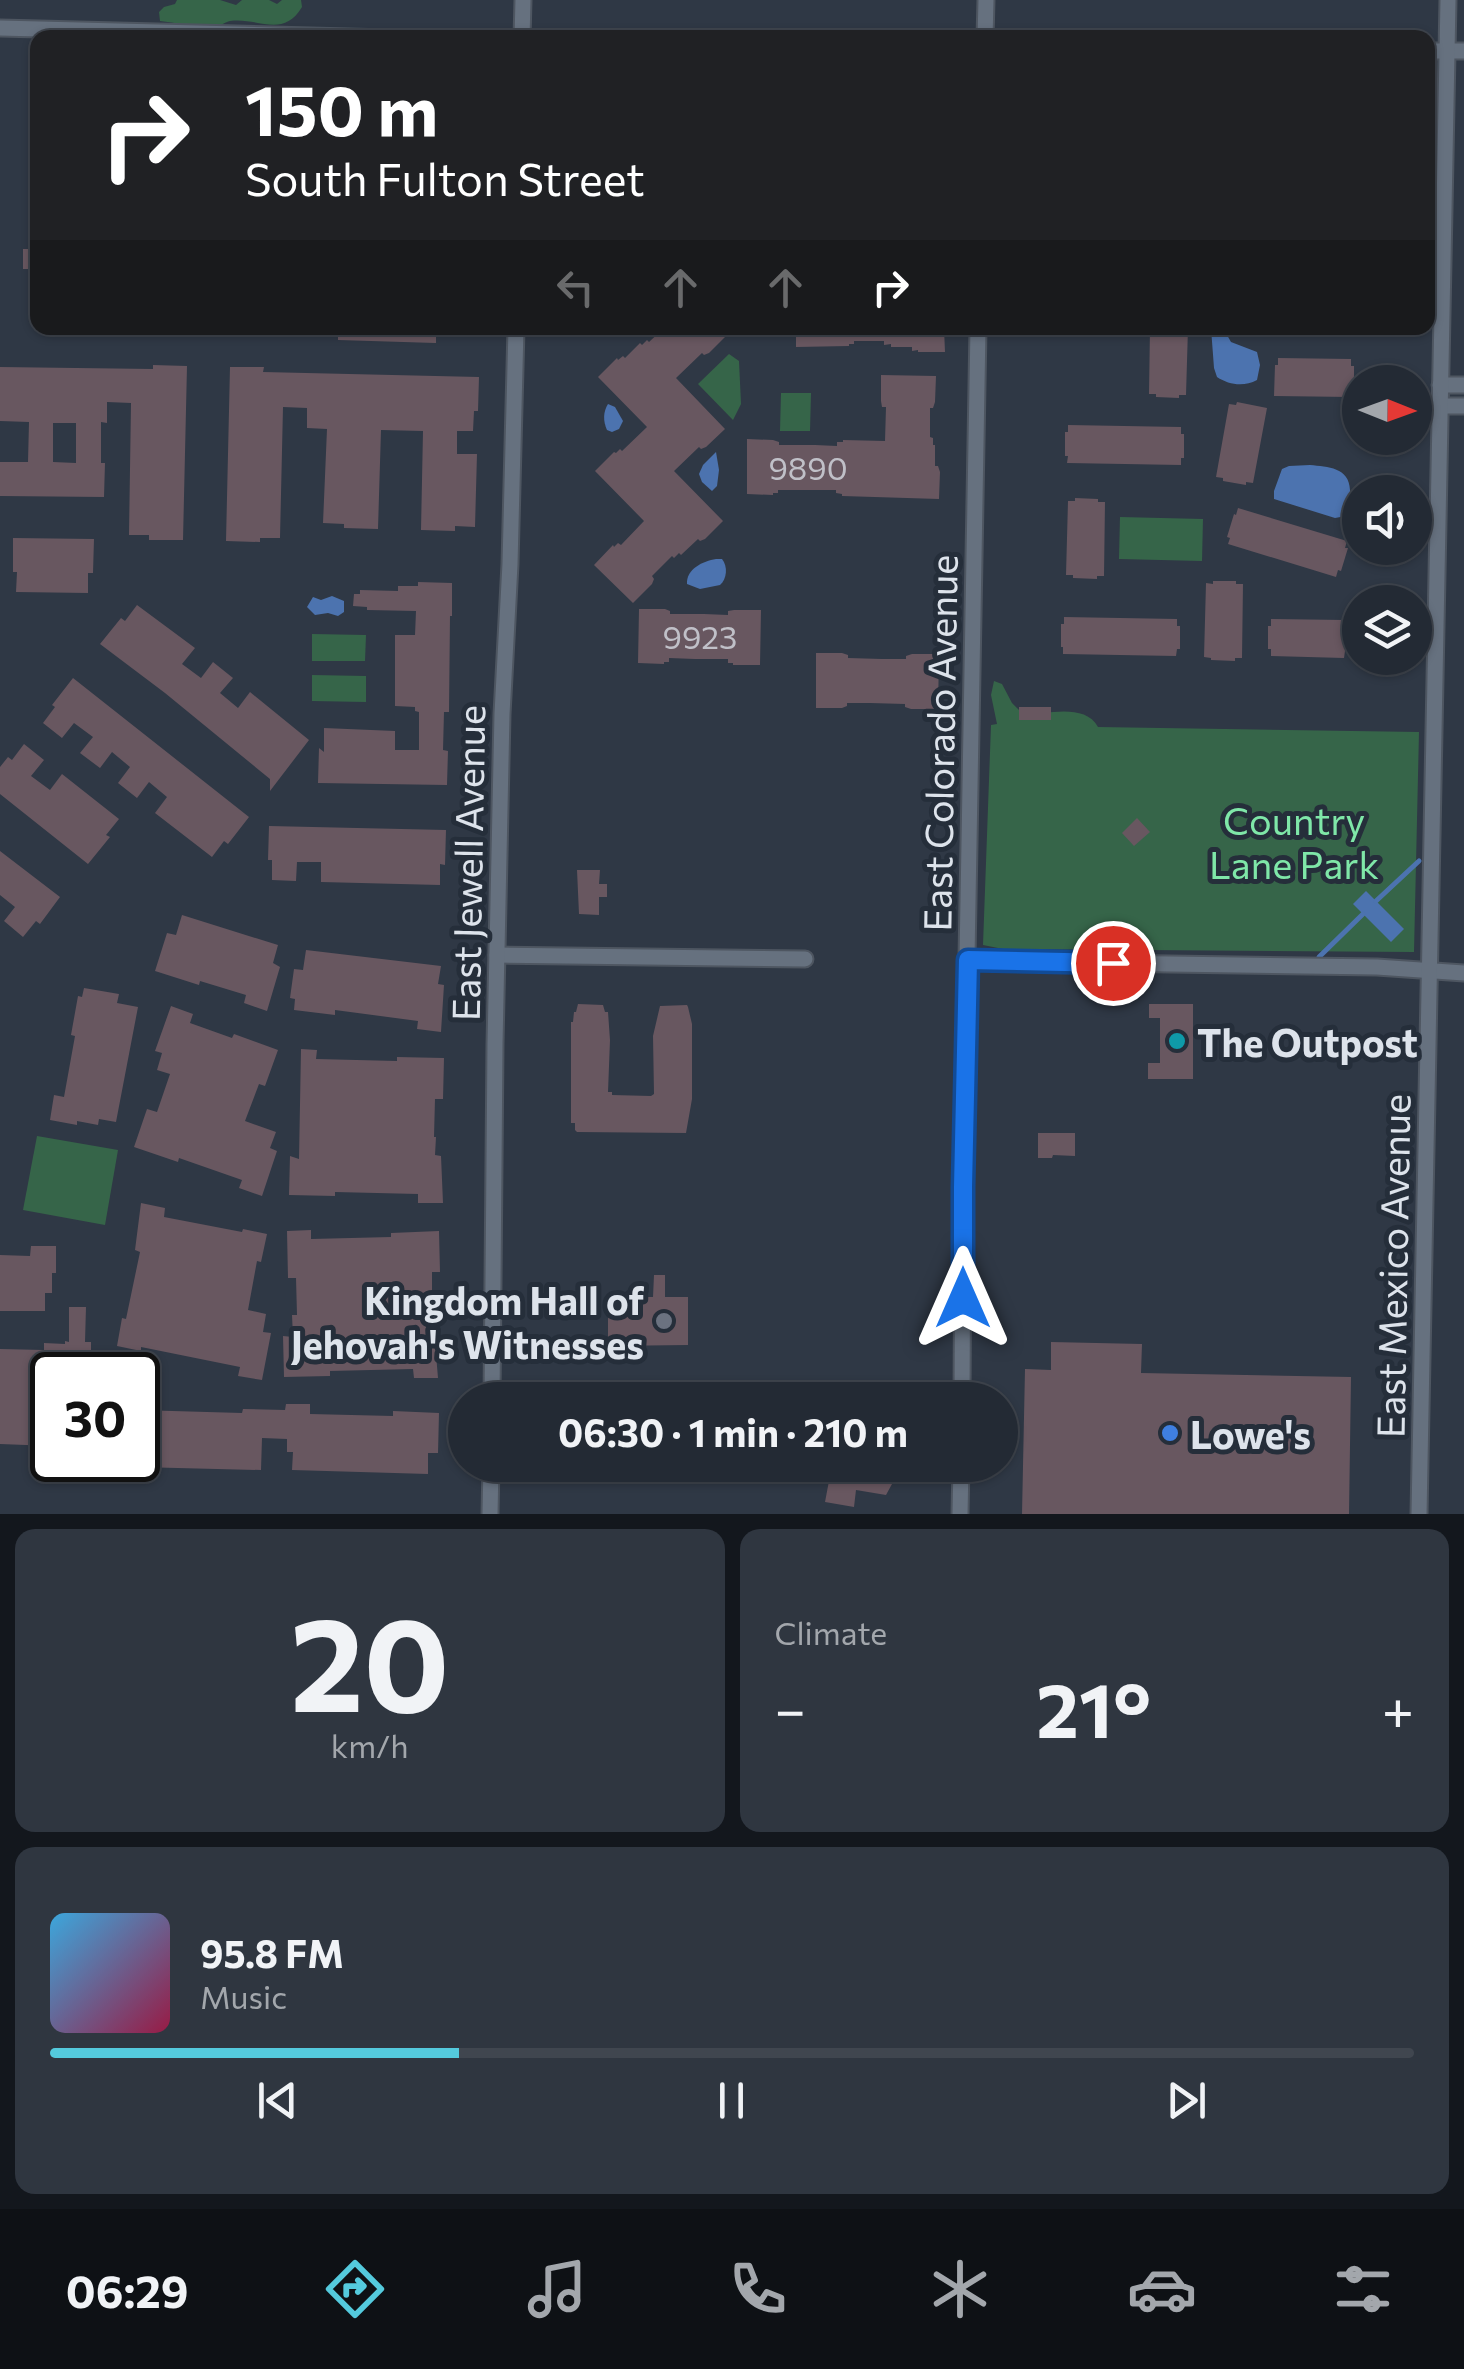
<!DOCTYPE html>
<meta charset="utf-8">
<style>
:root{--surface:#232a34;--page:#2f3640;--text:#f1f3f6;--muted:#a3a7ac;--line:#40464f;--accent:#54cadd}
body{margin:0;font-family:Commissioner,sans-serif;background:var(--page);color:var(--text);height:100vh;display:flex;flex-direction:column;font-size:38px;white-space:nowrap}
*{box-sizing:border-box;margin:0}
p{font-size:32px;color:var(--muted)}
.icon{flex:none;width:55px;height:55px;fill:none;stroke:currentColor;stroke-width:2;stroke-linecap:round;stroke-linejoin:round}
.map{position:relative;height:1514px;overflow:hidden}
.panel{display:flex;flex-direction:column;gap:15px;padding:15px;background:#13171d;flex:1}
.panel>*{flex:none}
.hud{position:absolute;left:30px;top:30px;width:1405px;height:305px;border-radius:20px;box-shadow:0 2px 8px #0004,0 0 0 2px var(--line);background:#202124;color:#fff;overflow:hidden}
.needle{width:65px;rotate:91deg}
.fabs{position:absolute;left:1342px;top:365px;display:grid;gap:20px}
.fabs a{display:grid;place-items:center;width:90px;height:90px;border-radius:50%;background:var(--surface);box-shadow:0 2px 8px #0004,0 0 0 2px var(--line);font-size:50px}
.speed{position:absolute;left:30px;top:1352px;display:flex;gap:20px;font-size:50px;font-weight:700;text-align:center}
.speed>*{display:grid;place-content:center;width:130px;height:130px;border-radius:50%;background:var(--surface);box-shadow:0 2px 8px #0004,0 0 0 2px var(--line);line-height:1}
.speed .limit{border:5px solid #111;border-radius:15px;background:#fff;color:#111}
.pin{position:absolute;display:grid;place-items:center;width:85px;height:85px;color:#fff;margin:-42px;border:5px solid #fff;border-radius:50%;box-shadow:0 2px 10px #0007}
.me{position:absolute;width:110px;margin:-55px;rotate:0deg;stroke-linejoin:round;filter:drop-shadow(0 0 8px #0008)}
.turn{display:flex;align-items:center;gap:35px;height:210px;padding:0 50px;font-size:45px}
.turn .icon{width:130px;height:130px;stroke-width:2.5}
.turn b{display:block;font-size:70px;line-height:85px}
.lanes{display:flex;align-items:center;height:95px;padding:0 50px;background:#0003;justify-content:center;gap:50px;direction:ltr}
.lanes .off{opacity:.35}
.big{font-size:75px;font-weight:700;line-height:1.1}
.panel .widget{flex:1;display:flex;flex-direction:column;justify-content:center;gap:15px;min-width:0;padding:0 35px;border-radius:20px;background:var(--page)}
.panel .dial{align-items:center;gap:0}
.dial b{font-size:130px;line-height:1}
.song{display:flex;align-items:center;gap:30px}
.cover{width:120px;height:120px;border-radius:15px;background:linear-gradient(135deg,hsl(200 70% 55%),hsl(340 70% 35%))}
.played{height:10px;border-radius:5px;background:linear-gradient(90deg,var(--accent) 30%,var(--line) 30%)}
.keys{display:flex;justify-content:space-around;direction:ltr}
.heat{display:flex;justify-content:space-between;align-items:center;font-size:55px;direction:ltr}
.panel .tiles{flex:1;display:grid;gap:15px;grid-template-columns:1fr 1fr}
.widget:last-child{grid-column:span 2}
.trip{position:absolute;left:448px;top:1382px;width:570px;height:100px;border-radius:50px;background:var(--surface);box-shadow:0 2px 8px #0004,0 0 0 2px var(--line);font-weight:700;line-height:100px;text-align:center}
.menu{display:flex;height:160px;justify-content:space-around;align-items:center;background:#0e1115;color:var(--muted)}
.menu .icon{width:70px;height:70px}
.menu .selected{color:var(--accent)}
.menu b{font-size:45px;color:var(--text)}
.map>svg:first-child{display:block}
.green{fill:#366549}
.water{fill:#4c73af}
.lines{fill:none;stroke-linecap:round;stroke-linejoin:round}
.stream{stroke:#4c73af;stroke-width:5}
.building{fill:#685760;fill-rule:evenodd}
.minor-casing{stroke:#4e5661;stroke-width:19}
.minor{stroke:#66717f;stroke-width:15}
.route-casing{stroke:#114b97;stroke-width:25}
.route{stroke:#1a73e8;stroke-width:18}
.culture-dot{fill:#0f9aa8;stroke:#252e3a;stroke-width:4}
.worship-dot{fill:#6b7280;stroke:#252e3a;stroke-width:4}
.shop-dot{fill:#3f7fe0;stroke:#252e3a;stroke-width:4}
.labels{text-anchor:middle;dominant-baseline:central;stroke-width:10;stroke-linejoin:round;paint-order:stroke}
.number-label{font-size:32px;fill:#c0c0c8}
.street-label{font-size:38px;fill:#dde3eb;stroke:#252e3a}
.park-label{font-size:38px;fill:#7fe7a8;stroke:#252e3a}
.poi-label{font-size:38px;font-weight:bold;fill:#dde3eb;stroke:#252e3a;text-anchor:start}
</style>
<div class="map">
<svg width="1464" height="1514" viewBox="0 0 1464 1514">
<rect width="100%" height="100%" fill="#2f3845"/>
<!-- green -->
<g class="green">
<path d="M177,0H220L236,5L242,0H269L277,4L282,0H301L302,7C283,39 258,17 230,21C225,22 221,26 215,26C197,28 178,23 160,21L159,12L164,7L175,4Z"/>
<polygon points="729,354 739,361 741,404 733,420 698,384"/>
<polygon points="781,393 811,393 810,431 780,431"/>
<polygon points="1120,517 1203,519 1202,561 1119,559"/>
<polygon points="312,634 366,635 365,661 312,661"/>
<polygon points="312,675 366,676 366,702 312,701"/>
<path d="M994,681L1002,684L1012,703L1024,715C1047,714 1085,703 1098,727L1419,732L1414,952L1003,949L983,945L991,725L997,724L991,695Z"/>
<polygon points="37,1136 118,1150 105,1225 23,1210"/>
</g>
<!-- water -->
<g class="water">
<path d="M1211,328H1223L1231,342L1257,352L1260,365L1257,380C1244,387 1229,385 1217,377L1214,368Z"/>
<path d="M608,404L615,407L623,421L619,429L612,432L607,430C603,421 603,412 608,404Z"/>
<polygon points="716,452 719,470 717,486 712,491 702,482 699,474 703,465"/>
<path d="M1310,465C1328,467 1349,467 1350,490C1350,500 1350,507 1346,516L1335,518L1274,499V491L1282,469L1289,466Z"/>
<path d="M716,559H722C728,566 727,579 720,585L700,589L687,584C686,569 703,561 716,559Z"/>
<polygon points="332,596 344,601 344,612 338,616 328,613 315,615 307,607 313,597 321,600"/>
<polygon points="1366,891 1404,929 1391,942 1353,904"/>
</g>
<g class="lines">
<!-- stream -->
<g class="stream">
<polyline points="1376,901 1419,861"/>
<polyline points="1319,957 1363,914"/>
</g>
</g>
<!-- building -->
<g class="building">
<rect x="23" y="249" width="15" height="20"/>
<polygon points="338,328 436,328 436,343 338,340"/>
<polygon points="664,328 721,328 728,334 709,353 704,355 702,353 676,378 725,429 706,447 701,449 699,447 674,471 723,521 705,539 700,541 698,539 681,555 679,553 674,558 672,556 652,576 654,579 652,584 633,603 594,565 613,545 614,547 618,543 621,545 644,521 595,471 614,452 616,453 620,449 622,451 647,427 598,377 617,358 618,360 623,356 625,358 640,343 642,345 647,340 649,342"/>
<polygon points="796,328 944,328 945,352 918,352 918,350 912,351 912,347 891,347 891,344 884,345 884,341 854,341 854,344 849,344 849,346 796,347"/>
<polygon points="1150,328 1188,328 1186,395 1179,395 1179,398 1156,397 1156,394 1149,394"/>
<polygon points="1278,358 1351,359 1351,366 1354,366 1354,390 1351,390 1351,397 1274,396 1275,365 1278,365"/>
<path d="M153,365L187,366L183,540H149V535H129L131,403L107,402V423L101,422V463H105L104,497L0,496V462H28L29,422L0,421V367L153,369ZM53,423H76V463L53,462Z"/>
<polygon points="230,367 264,367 263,372 479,377 478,411 474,411 473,431 457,431 457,454 477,454 475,527 455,526 455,531 421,530 423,431 381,430 378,529 344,528 344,524 323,523 327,429 307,428 307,408 283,407 280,538 260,538 260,542 226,541"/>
<polygon points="881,375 936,376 935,402 933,408 930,408 930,437 933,438 933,445 935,445 935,466 938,466 940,472 939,499 842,496 842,494 836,493 836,490 778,490 778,493 773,493 773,495 747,494 747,439 773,440 779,442 779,445 815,445 837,446 837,442 843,442 843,440 885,441 886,407 882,407 881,401"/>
<polygon points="1237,402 1267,408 1253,483 1246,482 1246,485 1223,481 1223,478 1216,477 1229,404 1236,405"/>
<polygon points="1068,425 1181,427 1181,434 1184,434 1184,458 1181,458 1181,465 1067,463 1068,456 1065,456 1065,432 1068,432"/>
<polygon points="1075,498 1098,499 1098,502 1105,502 1104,576 1097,576 1097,579 1073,578 1073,575 1066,575 1068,501 1075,501"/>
<polygon points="1238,508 1347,541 1345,548 1348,548 1341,571 1338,570 1336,577 1228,544 1230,538 1227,537 1234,514 1236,515"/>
<polygon points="13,538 94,539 93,573 88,573 88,593 16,592 17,572 13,572"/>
<polygon points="1213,581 1236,581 1236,584 1243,584 1242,658 1235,658 1235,661 1211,660 1211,658 1204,657 1206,583 1213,584"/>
<polygon points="418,582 452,583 452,616 450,616 449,712 444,712 443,750 448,751 447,785 318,783 319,748 324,752 324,728 395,731 395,750 419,750 419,712 415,711 415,707 395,706 395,635 415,635 416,611 367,610 367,607 353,606 354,594 360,594 360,590 398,591 398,586 418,586"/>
<polygon points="137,605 195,648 182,664 201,678 213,662 233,678 220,693 238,708 250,692 309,740 270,791 270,779 165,693 100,644 121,618 125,621"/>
<polygon points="639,609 665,609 670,611 670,614 704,614 728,615 728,611 734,610 761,610 760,665 733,665 733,663 728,663 728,659 695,659 669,658 669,662 664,662 664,664 638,663"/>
<polygon points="1064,617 1177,619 1177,626 1180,626 1180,649 1177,649 1176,656 1063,654 1063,647 1061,647 1061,624 1064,624"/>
<polygon points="1271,619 1345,620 1345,627 1348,627 1347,651 1345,651 1344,658 1271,656 1271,649 1268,649 1268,626 1271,626"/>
<polygon points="816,653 842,653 848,655 848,658 882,659 906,659 906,656 912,654 939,654 938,709 911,709 905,707 905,704 870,703 847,703 847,706 842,708 816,708"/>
<polygon points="73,678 249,817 228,844 224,841 212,857 155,813 167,797 149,782 137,798 118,783 130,767 112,752 100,768 80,753 93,737 74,723 62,738 43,723 55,707 52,705"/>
<rect x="1019" y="707" width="32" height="13"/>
<polygon points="24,744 44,760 31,776 50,790 62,774 119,819 106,835 110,837 88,864 0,794 0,767 8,757 12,760"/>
<polygon points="1137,818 1150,832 1134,846 1122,833"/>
<polygon points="269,826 446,830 445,865 440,864 440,885 321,882 321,862 297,862 296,881 272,880 272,860 268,860"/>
<polygon points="0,851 60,897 40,924 36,921 23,937 4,921 15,907 0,895"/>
<polygon points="577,870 600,870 599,884 607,884 607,897 599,897 599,915 579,914"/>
<polygon points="182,915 278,945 273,963 280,967 267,1011 244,1003 246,995 200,981 199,985 155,971 167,933 176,935"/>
<polygon points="306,950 441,966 438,984 444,985 441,1032 417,1029 418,1021 335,1010 335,1015 294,1010 295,999 290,998 294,969 303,970"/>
<polygon points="84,988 119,994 117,1003 138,1007 116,1122 99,1119 98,1125 77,1121 77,1125 50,1120 54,1095 64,1097 75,1036 71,1035 78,996 82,997"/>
<polygon points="578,1004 603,1005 605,1012 608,1012 610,1040 608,1092 612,1092 612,1095 651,1096 654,1094 653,1036 660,1006 687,1005 688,1007 692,1024 692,1099 686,1133 577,1132 575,1130 575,1123 571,1123 571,1022 573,1022 574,1012 576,1012"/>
<polygon points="1149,1004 1193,1004 1193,1079 1148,1079 1148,1063 1160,1063 1160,1018 1149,1018"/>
<polygon points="171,1006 193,1014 190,1023 232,1038 234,1034 278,1050 265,1086 259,1084 245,1121 276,1132 270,1148 277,1151 262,1196 239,1188 242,1180 179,1158 178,1162 134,1147 147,1109 157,1112 170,1074 157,1070 162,1053 155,1051"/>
<polygon points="301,1049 317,1050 316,1059 397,1061 397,1057 444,1058 443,1099 435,1099 434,1137 436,1137 435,1155 441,1156 443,1203 418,1203 418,1194 335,1192 335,1196 289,1195 290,1156 299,1159"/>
<polygon points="1038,1133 1075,1133 1075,1156 1053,1155 1052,1158 1038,1158"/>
<polygon points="141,1203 165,1208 164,1217 242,1232 243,1229 267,1234 261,1262 257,1261 248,1310 266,1314 263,1332 271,1333 262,1380 238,1376 240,1367 141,1347 141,1351 117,1346 122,1318 126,1319 140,1252 135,1250"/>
<polygon points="311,1230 311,1239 391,1237 391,1233 439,1231 440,1272 432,1272 432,1293 427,1293 429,1330 434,1330 438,1378 414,1378 413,1369 330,1371 330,1376 284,1377 283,1336 293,1337 292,1315 297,1315 296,1278 288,1278 287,1231"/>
<polygon points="31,1246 56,1246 56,1273 52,1273 52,1293 45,1293 45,1311 0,1311 0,1255 30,1256"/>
<polygon points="654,1275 665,1275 665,1297 688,1297 688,1345 608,1346 608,1316 640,1317 640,1297 653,1297"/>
<polygon points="69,1307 86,1307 85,1342 91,1342 91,1365 80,1365 80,1375 52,1375 52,1446 0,1444 0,1349 44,1350 44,1343 65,1344 65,1341 69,1342"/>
<polygon points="1051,1342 1142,1344 1141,1373 1351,1377 1349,1514 1022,1514 1025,1369 1051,1370"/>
<polygon points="286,1404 310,1404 310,1414 393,1416 393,1411 439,1413 438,1453 428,1453 428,1474 292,1470 293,1452 287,1452 287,1439 262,1438 261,1470 138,1467 138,1410 242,1413 243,1409 285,1410"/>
<polygon points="832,1465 896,1465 898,1473 886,1495 856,1490 854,1507 825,1502"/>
</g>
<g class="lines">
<defs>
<g id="minor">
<polyline points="0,28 388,38"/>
<polyline points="522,38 523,0"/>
<polyline points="985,38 986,0"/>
<polyline points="1428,51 1464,51"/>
<polyline points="1440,385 1464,385"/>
<polyline points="1440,406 1464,406"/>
<polyline points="497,955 805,959"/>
<polyline points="968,961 1377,967 1464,973"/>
<polyline points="492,1400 495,1044 502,714 510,564 516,328"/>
<polyline points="962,1400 963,1187 978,328"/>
<polyline points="490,1514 491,1465"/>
<polyline points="960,1514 961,1465"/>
<polyline points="1419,1514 1448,0"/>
</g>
</defs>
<!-- minor casing -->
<use href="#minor" class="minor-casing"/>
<!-- minor -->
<use href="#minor" class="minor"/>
</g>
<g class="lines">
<defs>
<polyline id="route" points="963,1298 963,1187 968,960 1113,963"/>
</defs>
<!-- route casing -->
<use href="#route" class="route-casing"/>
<!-- route -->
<use href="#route" class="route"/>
</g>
<!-- markers -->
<circle class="culture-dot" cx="1177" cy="1041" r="10"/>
<circle class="worship-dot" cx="664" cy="1321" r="10"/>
<circle class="shop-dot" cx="1170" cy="1433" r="10"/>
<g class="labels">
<!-- number labels -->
<g class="number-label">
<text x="808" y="467">9890</text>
<text x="700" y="636">9923</text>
</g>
<!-- street labels -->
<g class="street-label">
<text transform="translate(939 743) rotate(-89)">East Colorado Avenue</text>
<text transform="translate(467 863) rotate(-89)">East Jewell Avenue</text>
<text transform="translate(1392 1266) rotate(-89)">East Mexico Avenue</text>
</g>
<!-- park labels -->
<g class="park-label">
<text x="1294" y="819">Country<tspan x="1294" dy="44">Lane Park</tspan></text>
</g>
<!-- poi labels -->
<g class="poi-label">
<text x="1197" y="1041">The Outpost</text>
<text x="644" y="1299" text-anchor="end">Kingdom Hall of<tspan x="644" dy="44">Jehovah's Witnesses</tspan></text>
<text x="1190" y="1433">Lowe's</text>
</g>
</g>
</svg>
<div class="fabs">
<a><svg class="needle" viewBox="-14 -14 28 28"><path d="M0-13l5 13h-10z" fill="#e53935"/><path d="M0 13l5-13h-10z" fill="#a3a7ac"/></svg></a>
<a><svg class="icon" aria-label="sound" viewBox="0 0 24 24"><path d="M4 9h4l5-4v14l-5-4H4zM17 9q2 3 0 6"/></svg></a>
<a><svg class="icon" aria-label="layers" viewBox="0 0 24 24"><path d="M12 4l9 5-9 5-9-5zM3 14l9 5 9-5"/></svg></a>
</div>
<div class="speed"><div class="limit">30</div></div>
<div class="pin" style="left:1113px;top:963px;background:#d93025"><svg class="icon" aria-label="arrive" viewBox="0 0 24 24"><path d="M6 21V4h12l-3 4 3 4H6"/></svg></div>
<svg class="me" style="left:963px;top:1298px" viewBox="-20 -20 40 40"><path d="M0-17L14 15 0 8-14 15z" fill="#1a73e8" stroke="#fff" stroke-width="4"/></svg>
<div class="trip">06:30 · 1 min · 210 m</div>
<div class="hud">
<div class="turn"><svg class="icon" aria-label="right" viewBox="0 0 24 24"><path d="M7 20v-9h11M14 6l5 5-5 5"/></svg><div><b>150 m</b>South Fulton Street</div></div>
<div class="lanes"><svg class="icon off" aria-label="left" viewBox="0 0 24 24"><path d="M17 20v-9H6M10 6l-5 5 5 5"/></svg><svg class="icon off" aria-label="ahead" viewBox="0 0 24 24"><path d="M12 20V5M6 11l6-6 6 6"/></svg><svg class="icon off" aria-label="ahead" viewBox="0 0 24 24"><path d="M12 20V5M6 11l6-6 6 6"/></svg><svg class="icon" aria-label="right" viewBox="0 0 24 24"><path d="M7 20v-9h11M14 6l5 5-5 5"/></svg></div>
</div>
</div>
<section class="panel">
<div class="tiles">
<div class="widget dial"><b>20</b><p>km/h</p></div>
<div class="widget"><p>Climate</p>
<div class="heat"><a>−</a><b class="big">21°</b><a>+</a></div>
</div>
<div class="widget">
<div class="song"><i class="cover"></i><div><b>95.8 FM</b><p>Music</p></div></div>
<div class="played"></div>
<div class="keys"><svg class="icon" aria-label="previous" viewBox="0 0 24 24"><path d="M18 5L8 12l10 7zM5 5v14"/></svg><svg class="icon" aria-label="pause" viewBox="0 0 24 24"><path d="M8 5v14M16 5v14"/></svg><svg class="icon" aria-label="next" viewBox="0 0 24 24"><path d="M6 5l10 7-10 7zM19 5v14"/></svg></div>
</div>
</div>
</section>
<nav class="menu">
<b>06:29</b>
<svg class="icon selected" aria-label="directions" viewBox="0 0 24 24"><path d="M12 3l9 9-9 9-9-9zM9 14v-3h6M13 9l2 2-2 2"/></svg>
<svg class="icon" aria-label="music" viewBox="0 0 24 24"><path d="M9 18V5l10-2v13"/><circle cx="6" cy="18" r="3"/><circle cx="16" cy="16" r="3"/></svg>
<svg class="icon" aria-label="phone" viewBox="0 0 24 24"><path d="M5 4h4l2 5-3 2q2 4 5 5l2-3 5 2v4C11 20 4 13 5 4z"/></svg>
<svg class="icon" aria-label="climate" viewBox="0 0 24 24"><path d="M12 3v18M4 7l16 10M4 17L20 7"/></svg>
<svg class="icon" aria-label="car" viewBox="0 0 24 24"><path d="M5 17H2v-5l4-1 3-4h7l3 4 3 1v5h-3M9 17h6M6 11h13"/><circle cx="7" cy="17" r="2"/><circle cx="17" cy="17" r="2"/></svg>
<svg class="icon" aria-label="filters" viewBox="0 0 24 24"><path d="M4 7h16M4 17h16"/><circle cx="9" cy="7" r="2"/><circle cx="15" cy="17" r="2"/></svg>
</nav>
